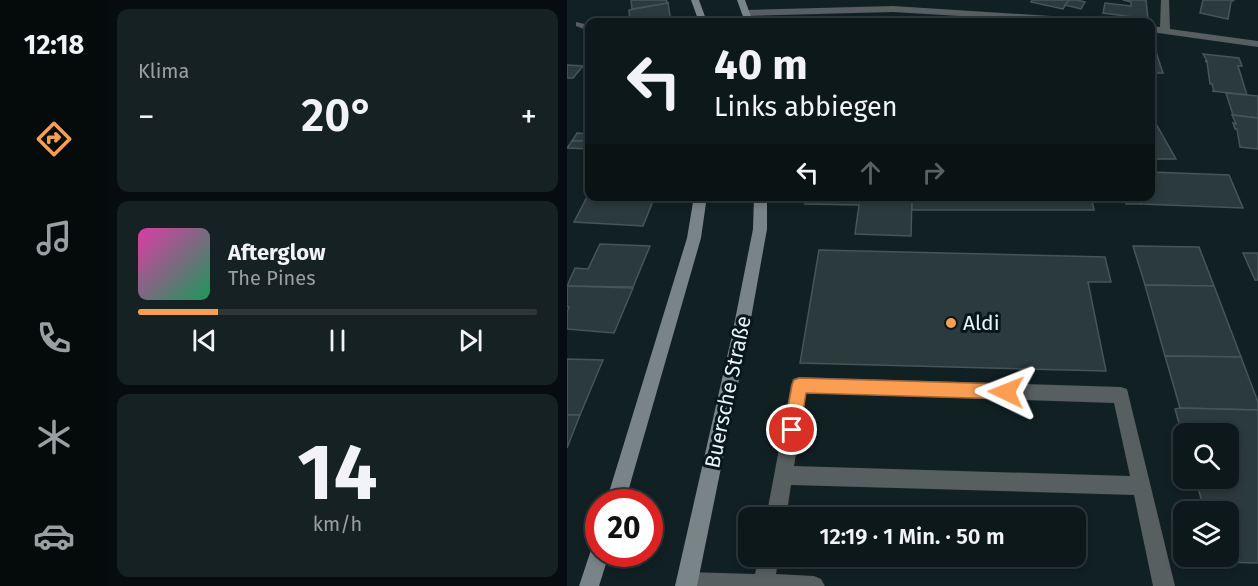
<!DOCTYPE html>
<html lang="de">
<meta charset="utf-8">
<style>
:root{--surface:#0d181a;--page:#162123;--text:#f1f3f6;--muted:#9aa0a2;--line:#2d3739;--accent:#fc9e52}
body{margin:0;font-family:"Fira Sans",sans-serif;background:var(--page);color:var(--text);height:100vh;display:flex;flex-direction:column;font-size:22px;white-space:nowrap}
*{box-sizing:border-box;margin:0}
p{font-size:20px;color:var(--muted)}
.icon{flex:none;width:33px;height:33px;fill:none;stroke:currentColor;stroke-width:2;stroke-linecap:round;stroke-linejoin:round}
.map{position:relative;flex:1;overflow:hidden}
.details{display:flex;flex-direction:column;gap:9px;padding:9px;background:#070d0e;width:459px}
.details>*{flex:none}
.top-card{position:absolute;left:18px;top:18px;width:570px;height:183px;border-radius:12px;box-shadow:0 3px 9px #0003,0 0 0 2px var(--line);background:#0d181a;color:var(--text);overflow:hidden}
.fabs{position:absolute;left:606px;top:423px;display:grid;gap:12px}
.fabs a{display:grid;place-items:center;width:66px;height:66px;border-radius:12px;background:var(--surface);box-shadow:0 3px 9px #0003,0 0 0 2px var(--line);font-size:30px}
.speed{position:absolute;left:18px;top:489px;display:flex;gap:12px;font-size:30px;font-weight:700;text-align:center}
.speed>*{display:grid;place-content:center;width:78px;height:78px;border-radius:50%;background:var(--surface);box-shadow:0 3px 9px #0003,0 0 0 2px var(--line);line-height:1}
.speed .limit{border:9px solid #d22;background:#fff;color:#111}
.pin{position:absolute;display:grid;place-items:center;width:51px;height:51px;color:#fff;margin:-26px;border:3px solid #fff;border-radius:50%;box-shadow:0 2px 6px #0007}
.me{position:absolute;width:66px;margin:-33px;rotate:272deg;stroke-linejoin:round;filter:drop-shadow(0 0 4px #0008)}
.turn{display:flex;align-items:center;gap:21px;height:126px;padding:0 30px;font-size:27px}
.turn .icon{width:78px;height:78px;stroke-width:2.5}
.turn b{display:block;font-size:42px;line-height:51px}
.lanes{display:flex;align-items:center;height:57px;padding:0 30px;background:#0003;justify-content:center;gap:30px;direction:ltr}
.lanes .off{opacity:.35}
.big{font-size:45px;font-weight:600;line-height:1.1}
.details .widget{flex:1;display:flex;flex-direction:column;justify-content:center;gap:9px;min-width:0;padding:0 21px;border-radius:12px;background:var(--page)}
.details .dial{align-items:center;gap:0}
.dial b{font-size:78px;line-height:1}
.song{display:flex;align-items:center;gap:18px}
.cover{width:72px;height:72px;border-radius:9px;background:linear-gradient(135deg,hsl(320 70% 55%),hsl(150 70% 35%))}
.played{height:6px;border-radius:3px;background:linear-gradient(90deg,var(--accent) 20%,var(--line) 20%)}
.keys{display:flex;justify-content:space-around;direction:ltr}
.heat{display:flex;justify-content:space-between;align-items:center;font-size:33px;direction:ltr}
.trip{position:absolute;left:171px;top:507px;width:348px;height:60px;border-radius:12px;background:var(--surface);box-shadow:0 3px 9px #0003,0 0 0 2px var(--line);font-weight:600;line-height:60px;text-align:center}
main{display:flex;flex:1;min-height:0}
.tab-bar{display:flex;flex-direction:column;width:108px;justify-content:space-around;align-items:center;background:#050a0a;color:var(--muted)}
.tab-bar .icon{width:42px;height:42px}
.tab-bar .selected{color:var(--accent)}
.tab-bar b{font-size:27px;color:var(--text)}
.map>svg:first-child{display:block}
.building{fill:#2b3a3c;stroke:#465658;stroke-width:1.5}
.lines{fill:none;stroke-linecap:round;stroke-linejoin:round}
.lane{fill:#575f60;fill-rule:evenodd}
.street{fill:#575f60;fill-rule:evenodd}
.secondary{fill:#788486;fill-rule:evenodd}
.route{fill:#fc9e52;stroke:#a46735;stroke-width:1.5}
.poi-dot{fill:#fc9e52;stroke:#081719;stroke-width:2}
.labels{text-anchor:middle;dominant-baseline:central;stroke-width:6;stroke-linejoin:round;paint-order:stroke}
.poi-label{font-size:21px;fill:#ebf4f6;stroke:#081719;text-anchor:start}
.street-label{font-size:21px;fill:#ebf4f6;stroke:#081719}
</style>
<main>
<nav class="tab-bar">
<b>12:18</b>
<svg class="icon selected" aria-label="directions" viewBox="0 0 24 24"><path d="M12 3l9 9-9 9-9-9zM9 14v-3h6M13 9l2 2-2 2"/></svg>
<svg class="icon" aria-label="music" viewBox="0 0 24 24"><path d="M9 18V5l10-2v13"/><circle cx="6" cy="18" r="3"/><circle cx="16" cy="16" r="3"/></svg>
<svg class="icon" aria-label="phone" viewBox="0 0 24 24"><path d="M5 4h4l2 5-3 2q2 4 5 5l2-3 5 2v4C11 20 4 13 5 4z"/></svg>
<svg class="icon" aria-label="climate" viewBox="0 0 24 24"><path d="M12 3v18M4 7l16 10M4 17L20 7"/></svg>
<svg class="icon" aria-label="car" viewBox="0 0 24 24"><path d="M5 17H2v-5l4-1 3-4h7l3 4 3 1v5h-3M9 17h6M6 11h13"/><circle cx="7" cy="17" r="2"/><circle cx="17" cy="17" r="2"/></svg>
</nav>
<section class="details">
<div class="widget"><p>Klima</p>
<div class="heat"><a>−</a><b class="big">20°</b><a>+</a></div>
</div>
<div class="widget">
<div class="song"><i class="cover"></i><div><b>Afterglow</b><p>The Pines</p></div></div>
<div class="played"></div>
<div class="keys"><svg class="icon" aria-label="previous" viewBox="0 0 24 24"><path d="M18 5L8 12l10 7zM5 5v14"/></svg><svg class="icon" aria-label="pause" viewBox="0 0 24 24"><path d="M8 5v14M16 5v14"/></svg><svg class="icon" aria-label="next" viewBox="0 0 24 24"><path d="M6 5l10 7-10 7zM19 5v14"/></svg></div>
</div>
<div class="widget dial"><b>14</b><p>km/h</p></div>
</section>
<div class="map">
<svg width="691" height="586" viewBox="0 0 691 586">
<rect width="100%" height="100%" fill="#112022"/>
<!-- building -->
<g class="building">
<polygon points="64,0 99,0 101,3 65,9"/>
<polygon points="465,0 502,0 496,9 464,2"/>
<polygon points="502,0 510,0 518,2 514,9 498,5"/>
<polygon points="556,0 579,0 581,19 536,13 538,3 564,6 564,2"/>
<polygon points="636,0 667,0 664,2 661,19 633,13"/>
<polygon points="101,3 104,22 63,22 62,10"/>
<polygon points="584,52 589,52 596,73 585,73"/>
<polygon points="636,54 672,58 675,66 671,66 680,95 645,91 647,91 645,84 643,84 640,62 638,61 640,61"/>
<polygon points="0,65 16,66 6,78 0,78"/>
<polygon points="659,93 691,96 691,118 665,115 666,115"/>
<polygon points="584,115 609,159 584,159"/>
<polygon points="665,115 691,118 691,149 673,147 670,129 668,129 666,123 669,124"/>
<polygon points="10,133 22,134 22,141 5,141"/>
<polygon points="5,141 22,141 22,149 0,148"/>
<polygon points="584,172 662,175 676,208 574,204 572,196 584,196"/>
<polygon points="38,196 88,196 76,226 7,222 20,197"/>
<polygon points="240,196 345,196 344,236 288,234 292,205 238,204"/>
<polygon points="345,196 524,196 527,210 345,210"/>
<polygon points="558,196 572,196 574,204 559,204"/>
<polygon points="33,244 83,246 66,287 0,286 8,268 21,269"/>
<polygon points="566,246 632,247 647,286 578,285"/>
<polygon points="252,250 538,257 544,282 521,282 539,371 233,363"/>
<polygon points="676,253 691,253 691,280 688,280"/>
<polygon points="578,285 647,286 674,357 598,356"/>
<polygon points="0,286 66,288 47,333 0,329 0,312 2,307 0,307"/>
<polygon points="598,356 674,357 691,402 691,410 613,408"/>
<polygon points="0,359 36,360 13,415 0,415"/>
<polygon points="613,408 691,410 691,563 653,562 651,556 662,556 662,512 638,512 628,478 662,478 662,434 616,434 616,437 608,409"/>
<polygon points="0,415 13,415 0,448"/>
</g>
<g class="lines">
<!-- lane -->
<g class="lane">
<polygon points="9,22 22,25 22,31 9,26"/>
<path d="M232,377L554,387L560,389L608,586H586L567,495L224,485L219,518H199L224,385L226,379ZM239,393L547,403L563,476L227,466Z"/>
<polygon points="192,556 212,556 209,574 247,576 254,579 258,586 111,586 110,582 113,575 120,572 188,574"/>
</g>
<!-- street -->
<g class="street">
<polygon points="594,0 602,0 603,29 691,41 691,47 584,32 584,26 593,27"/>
<polygon points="326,6 531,19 536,22 494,22 326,12 179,16 174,13 179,10"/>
</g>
<!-- secondary -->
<g class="secondary">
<polygon points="124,0 132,0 140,22 132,22"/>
<polygon points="170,0 178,0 186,22 178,22"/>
<polygon points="127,196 140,196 134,238 58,502 39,502 120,238"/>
<polygon points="187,196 200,196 200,229 181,335 130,586 108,586 165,335 186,229"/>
<polygon points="32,544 32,554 42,554 32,586 12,586 25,547"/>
</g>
</g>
<!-- route -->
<polygon class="route" points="232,378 439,384 445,386 447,392 445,397 439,399 239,393 233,430 230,436 225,438 219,436 217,430 225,385 227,380"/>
<!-- markers -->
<circle class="poi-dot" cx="384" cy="323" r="6"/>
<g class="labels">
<!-- poi labels -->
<g class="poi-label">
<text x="396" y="323">Aldi</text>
</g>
<!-- street labels -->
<g class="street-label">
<text transform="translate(161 392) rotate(-78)">Buersche Straße</text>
</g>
</g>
</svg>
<div class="fabs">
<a><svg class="icon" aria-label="search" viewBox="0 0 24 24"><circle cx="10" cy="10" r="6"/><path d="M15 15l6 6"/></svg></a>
<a><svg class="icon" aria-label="layers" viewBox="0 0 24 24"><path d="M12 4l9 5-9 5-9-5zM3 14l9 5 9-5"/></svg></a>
</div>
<div class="speed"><div class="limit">20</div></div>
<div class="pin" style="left:225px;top:430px;background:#d93025"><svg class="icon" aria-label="arrive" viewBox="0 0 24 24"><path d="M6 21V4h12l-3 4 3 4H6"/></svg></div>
<svg class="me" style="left:439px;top:392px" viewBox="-20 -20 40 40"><path d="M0-17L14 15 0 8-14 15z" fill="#fc9e52" stroke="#fff" stroke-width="4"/></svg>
<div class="trip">12:19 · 1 Min. · 50 m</div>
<div class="top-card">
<div class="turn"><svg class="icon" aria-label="left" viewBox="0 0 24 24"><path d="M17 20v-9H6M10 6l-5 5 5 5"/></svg><div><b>40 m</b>Links abbiegen</div></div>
<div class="lanes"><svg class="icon" aria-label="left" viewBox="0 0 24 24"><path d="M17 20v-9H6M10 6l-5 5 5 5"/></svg><svg class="icon off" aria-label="ahead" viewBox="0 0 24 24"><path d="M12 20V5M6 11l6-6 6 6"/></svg><svg class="icon off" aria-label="right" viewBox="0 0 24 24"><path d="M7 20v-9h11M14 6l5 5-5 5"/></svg></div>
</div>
</div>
</main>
